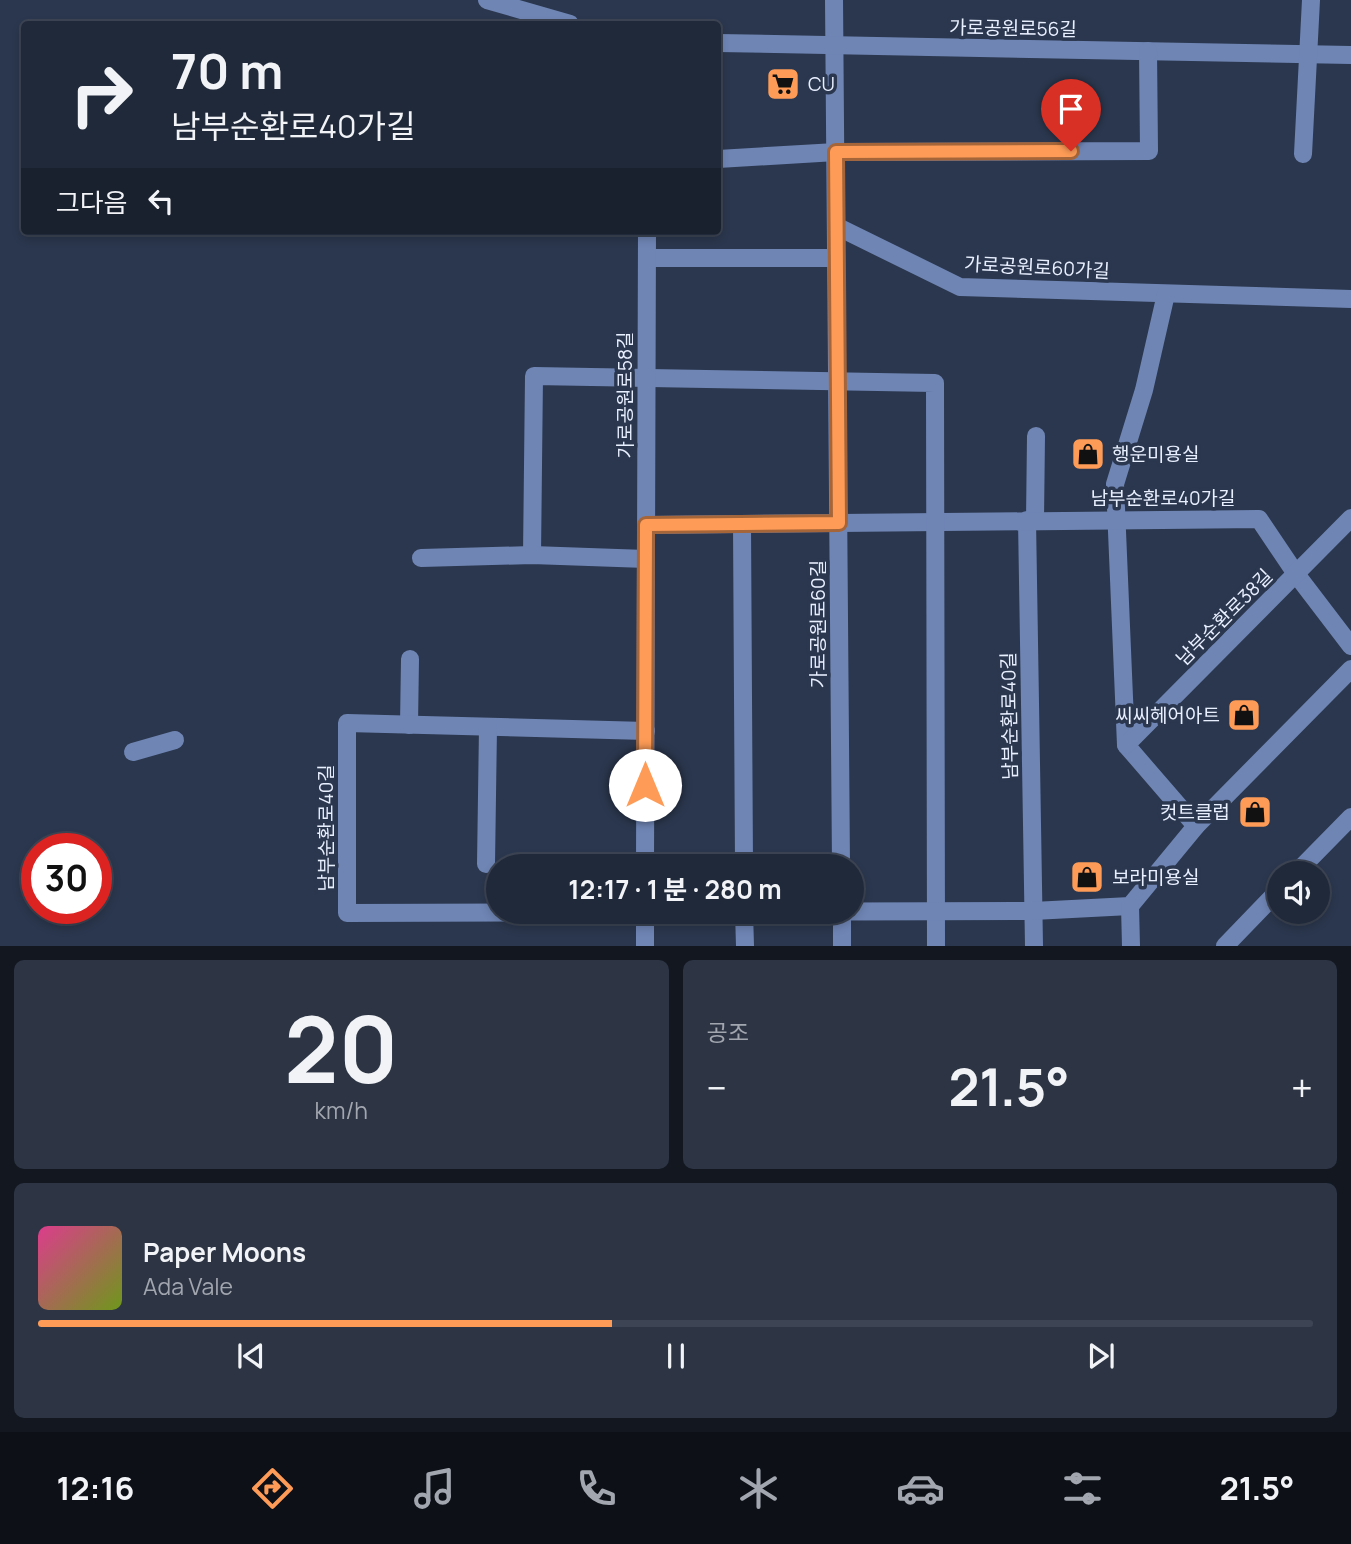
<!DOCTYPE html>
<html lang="ko">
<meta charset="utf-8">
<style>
:root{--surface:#20293a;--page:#2d3545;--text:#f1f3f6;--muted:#a2a6af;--line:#3d4554;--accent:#fe9c57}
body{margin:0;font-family:Manrope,"Noto Sans KR",sans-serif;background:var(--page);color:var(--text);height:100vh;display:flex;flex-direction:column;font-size:26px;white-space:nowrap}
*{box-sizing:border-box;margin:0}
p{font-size:23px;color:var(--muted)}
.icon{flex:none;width:38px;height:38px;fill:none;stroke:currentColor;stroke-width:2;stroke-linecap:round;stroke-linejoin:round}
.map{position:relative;height:946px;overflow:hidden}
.details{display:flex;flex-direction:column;gap:14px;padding:14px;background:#121720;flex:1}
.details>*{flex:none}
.guide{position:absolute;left:21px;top:21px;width:700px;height:214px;border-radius:7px;box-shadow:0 4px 10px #0003,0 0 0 2px var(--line);background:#20293a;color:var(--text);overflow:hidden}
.controls{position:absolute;left:1267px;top:861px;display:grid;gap:14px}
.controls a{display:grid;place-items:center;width:63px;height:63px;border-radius:50%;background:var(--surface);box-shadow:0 4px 10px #0003,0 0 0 2px var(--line);font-size:35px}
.speed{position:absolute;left:21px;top:833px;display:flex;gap:14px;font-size:35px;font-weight:700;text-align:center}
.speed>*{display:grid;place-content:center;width:91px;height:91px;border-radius:50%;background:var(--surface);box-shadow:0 4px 10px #0003,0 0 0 2px var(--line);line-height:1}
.speed .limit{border:10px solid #d22;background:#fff;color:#111}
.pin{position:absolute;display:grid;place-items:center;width:60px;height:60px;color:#fff;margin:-72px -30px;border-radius:50% 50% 50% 0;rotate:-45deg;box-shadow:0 0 7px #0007}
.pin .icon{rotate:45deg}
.me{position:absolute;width:77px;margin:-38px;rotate:0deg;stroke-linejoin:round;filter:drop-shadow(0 0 5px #0008)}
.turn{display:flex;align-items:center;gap:24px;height:147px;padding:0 35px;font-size:32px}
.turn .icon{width:91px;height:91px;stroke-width:2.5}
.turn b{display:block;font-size:49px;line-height:60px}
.then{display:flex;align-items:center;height:66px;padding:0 35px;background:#0003;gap:14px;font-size:26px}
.big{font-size:52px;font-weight:700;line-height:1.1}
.details .card{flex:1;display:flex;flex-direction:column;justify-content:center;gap:10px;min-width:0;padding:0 24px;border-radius:10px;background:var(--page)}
.details .dial{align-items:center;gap:0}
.dial b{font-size:91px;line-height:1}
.song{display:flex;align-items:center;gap:21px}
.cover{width:84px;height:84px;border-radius:10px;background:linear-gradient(135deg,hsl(330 70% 55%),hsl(80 70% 35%))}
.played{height:7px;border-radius:4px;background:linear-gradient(90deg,var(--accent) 45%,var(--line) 45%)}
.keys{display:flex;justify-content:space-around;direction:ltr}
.heat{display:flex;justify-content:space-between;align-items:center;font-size:38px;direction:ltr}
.details .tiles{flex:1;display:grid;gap:14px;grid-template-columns:1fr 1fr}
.card:last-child{grid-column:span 2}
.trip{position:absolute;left:486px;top:854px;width:378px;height:70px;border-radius:35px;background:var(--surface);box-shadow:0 4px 10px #0003,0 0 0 2px var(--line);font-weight:700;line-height:70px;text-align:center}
.dock{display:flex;height:112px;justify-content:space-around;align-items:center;background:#0d1017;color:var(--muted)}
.dock .icon{width:49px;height:49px}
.dock .on{color:var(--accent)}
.dock b{font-size:32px;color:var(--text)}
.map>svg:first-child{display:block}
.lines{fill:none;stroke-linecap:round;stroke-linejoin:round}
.minor{stroke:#6f85b4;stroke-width:18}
.route-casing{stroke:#a56539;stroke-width:18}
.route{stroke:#fe9c57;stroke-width:12}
.labels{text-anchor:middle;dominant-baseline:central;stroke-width:7;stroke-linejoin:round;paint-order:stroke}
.street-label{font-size:19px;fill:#e8efff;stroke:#2b374e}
.poi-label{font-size:19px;fill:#e8efff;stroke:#2b374e;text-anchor:start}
</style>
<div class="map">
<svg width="1351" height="946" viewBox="0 0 1351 946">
<rect width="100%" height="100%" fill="#2b374e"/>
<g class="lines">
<!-- minor -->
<g class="minor">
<polyline points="487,0 570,24"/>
<polyline points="834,0 841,866"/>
<polyline points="718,43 1351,55"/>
<polyline points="1303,154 1311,0"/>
<polyline points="718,159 836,152 1149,151 1148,51"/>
<polyline points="836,226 960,287 1351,299"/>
<polyline points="647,258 836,258"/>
<polyline points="1166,294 1144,390 1115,484 1126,745 1196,826"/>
<polyline points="1027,520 1034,946"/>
<polyline points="1035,520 1036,436"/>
<polyline points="646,525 1259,519 1296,574 1351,646"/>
<polyline points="742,525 744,866"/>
<polyline points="532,555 534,376 935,383 936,946"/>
<polyline points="421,558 532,555 646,559"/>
<polyline points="409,725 410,659"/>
<polyline points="646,731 347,723 347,913 1033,911 1130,906 1196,826 1351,669"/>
<polyline points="1126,745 1351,518"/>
<polyline points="133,752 175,740"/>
<polyline points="486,864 488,727"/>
<polyline points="645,866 647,231"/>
<polyline points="1296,873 1351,817"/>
<polyline points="1130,906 1131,946"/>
<polyline points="744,912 745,946"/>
<polyline points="842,912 842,946"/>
<polyline points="645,946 645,912"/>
<polyline points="1225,946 1279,890"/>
</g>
</g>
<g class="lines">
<defs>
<polyline id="route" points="645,785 646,525 839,523 836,152 1071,151"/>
</defs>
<!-- route casing -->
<use href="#route" class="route-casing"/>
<!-- route -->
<use href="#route" class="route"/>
</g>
<!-- icons -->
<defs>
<symbol id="supermarket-square" viewBox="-11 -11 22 22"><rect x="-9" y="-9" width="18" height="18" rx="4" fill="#fe9c57" stroke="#2b374e"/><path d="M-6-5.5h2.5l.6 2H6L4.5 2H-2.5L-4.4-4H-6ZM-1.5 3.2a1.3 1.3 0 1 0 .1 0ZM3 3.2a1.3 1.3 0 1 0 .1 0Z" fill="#111"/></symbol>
<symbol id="shop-square" viewBox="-11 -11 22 22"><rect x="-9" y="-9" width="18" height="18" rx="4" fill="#fe9c57" stroke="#2b374e"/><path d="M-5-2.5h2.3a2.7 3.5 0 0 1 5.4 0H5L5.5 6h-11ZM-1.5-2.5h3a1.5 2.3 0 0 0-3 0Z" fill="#111"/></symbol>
</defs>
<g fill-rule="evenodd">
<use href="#supermarket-square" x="764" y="65" width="38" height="38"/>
<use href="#shop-square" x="1069" y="435" width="38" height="38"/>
<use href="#shop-square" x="1225" y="696" width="38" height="38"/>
<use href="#shop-square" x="1236" y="793" width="38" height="38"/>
<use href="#shop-square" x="1068" y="858" width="38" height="38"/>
</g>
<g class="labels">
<!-- street labels -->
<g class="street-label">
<text transform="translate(1013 28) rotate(1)">가로공원로56길</text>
<text transform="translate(1037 267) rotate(3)">가로공원로60가길</text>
<text transform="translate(625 395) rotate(-90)">가로공원로58길</text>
<text x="1163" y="498">남부순환로40가길</text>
<text transform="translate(1224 617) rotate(-45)">남부순환로38길</text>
<text transform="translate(818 624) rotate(-90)">가로공원로60길</text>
<text transform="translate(1009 716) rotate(-91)">남부순환로40길</text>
<text transform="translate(326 828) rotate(-90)">남부순환로40길</text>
</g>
<!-- poi labels -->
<g class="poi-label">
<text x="808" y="84">CU</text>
<text x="1112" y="454">행운미용실</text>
<text x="1220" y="715" text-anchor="end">씨씨헤어아트</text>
<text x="1230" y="812" text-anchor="end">컷트클럽</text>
<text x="1112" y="877">보라미용실</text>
</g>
</g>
</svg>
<div class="controls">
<a><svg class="icon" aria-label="sound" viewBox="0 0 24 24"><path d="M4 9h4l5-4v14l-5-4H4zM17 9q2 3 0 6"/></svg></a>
</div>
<div class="speed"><div class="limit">30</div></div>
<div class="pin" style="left:1071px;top:151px;background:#d93025"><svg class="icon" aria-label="arrive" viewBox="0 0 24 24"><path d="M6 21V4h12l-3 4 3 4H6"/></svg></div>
<svg class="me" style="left:645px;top:785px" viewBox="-20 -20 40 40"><circle r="19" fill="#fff"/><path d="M0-13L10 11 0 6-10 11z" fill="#fe9c57"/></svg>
<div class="trip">12:17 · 1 분 · 280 m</div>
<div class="guide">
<div class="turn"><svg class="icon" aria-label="right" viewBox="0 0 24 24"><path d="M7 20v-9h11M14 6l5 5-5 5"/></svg><div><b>70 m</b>남부순환로40가길</div></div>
<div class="then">그다음<svg class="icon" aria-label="left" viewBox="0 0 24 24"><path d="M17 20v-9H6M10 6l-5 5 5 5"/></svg></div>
</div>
</div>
<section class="details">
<div class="tiles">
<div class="card dial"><b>20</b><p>km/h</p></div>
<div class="card"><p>공조</p>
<div class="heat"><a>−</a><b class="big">21.5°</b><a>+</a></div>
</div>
<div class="card">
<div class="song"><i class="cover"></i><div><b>Paper Moons</b><p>Ada Vale</p></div></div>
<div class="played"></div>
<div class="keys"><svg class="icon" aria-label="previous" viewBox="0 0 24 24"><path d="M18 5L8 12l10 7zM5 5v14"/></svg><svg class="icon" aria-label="pause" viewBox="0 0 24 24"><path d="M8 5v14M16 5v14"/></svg><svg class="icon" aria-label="next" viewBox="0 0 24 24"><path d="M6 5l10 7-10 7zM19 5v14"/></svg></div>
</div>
</div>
</section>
<nav class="dock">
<b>12:16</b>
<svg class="icon on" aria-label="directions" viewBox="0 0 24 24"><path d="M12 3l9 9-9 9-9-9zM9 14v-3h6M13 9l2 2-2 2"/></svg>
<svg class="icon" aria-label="music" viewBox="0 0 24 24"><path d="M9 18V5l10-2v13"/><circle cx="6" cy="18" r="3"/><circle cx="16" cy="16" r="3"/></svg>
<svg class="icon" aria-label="phone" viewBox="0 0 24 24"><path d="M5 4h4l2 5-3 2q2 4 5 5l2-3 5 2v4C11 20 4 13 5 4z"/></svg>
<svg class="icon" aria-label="climate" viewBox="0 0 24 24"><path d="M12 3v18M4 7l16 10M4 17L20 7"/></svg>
<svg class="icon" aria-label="car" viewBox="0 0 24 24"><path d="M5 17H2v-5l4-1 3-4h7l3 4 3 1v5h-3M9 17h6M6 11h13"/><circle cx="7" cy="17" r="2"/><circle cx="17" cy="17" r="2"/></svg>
<svg class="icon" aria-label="filters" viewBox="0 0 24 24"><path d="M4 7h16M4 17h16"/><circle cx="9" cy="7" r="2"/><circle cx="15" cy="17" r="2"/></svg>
<b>21.5°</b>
</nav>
